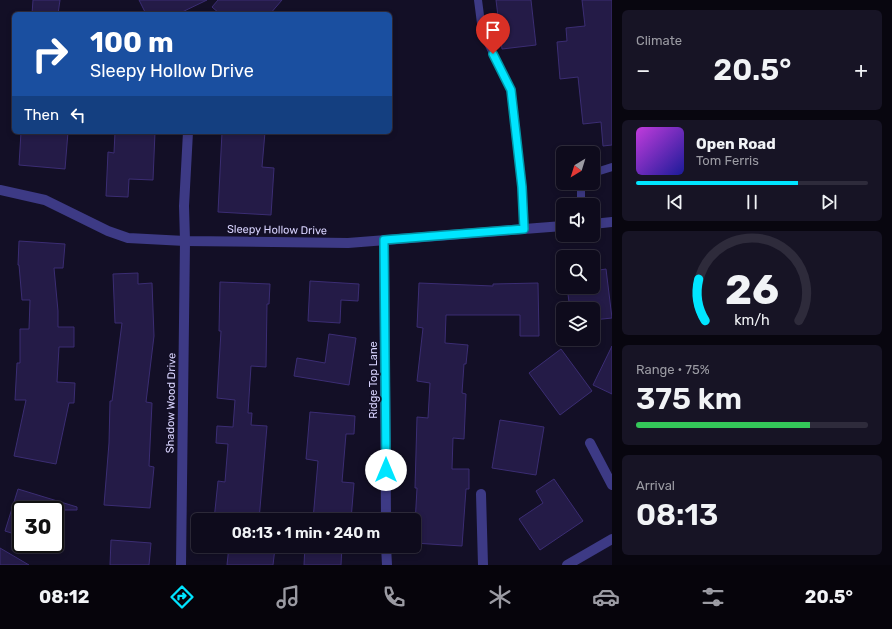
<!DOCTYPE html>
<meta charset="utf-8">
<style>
:root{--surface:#0e0b1c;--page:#171425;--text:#f1f3f6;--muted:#9b9ba3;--line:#2e2b3b;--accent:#00e5ff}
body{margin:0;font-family:Rubik,sans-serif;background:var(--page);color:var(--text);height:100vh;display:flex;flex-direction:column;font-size:15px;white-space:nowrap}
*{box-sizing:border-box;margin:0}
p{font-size:13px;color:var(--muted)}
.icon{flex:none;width:22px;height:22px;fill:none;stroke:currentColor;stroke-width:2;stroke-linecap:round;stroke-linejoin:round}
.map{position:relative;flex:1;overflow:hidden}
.side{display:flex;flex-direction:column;gap:10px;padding:10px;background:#08060f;width:280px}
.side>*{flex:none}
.banner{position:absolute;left:12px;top:12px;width:380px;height:122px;border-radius:6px;box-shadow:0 2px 6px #0003,0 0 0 1px var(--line);background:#1a4fa0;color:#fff;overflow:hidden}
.needle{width:26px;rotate:218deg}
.controls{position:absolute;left:556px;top:146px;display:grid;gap:8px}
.controls a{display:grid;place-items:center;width:44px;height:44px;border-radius:6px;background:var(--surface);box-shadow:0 2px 6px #0003,0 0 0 1px var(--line);font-size:20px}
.speed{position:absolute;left:12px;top:501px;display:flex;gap:8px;font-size:20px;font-weight:700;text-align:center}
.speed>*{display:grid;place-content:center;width:52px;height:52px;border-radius:50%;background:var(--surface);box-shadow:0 2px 6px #0003,0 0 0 1px var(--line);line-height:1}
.speed .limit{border:2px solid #111;border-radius:6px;background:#fff;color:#111}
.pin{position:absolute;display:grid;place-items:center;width:34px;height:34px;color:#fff;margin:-41px -17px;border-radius:50% 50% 50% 0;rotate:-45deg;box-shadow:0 0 4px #0007}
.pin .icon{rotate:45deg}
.me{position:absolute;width:44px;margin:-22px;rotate:0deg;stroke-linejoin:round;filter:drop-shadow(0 0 3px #0008)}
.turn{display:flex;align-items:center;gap:14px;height:84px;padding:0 12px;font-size:18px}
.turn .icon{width:52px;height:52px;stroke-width:2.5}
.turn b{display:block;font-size:28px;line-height:34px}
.then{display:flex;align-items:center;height:38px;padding:0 12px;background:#0003;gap:8px;font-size:15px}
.big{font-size:30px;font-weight:600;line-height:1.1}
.side .tile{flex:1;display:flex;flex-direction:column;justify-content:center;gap:6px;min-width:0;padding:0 14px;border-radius:6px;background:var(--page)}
.side .dial{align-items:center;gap:0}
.dial svg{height:104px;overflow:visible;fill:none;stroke:var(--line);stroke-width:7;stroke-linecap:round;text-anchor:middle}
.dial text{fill:var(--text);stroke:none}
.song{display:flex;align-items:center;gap:12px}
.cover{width:48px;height:48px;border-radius:6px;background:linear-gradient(135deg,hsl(290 70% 55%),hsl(240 70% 35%))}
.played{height:4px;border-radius:2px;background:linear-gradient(90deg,var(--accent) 70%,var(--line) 70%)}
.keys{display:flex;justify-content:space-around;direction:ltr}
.heat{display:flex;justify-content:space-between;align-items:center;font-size:22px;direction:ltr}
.charge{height:6px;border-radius:3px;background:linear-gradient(90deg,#34c759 75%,var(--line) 0)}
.trip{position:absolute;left:191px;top:513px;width:230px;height:40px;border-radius:6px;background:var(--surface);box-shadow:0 2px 6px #0003,0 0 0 1px var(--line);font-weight:600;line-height:40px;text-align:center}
.menu{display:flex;height:64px;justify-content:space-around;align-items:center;background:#06040b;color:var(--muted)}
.menu .icon{width:28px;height:28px}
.menu .selected{color:var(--accent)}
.menu b{font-size:18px;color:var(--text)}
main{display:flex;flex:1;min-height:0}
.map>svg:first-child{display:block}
.building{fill:#241b47;stroke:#3b2d73}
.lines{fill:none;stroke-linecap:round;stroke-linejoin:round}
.service{stroke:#3d3a85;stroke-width:8}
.minor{stroke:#3d3a85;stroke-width:10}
.route-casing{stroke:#0095a6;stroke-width:10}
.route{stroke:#00e5ff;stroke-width:7}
.labels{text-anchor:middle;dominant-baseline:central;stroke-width:3.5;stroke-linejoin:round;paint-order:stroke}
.street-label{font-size:11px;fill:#d9d4ff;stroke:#130f26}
</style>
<main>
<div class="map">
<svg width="612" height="565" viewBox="0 0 612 565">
<rect width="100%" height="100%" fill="#130f26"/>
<!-- building -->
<g class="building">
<polygon points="33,0 60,0 58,14 32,14"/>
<polygon points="139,0 207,0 178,14 146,14"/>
<polygon points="218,0 282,0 270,14 220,14 212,7"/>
<polygon points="496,0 531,0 536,45 502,49"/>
<polygon points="582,0 612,0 612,145 603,146 601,122 583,124 578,77 560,79 557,42 567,41 566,28 585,26"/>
<polygon points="21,132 68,132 65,169 19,165"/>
<polygon points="115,132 155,132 153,180 129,179 128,197 106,196 108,152 114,153"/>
<polygon points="222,132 265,132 262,167 274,168 271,215 218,212"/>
<polygon points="19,241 65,244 63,268 54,268 58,311 58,327 74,327 74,347 59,347 57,382 75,383 74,403 69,403 56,464 14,456 26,400 15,400 17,363 20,363 20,329 29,329 30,300 22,300 19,265 18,265"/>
<polygon points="606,269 612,318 593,320 593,309 570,309 567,287 593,287 593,271"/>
<polygon points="138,273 138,284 152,283 154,336 146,402 152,403 149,466 154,467 150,508 104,505 109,443 110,401 112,401 122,323 115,323 113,274"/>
<polygon points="310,281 359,284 358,301 341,300 340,323 308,321"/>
<polygon points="220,282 270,284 269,304 267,304 266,367 251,366 248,413 252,413 251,425 267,426 259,520 214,520 218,481 225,482 228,444 216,443 217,426 233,427 235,400 217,398 221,331 219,331"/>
<polygon points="419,283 493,286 493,284 538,283 539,336 520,336 520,315 446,315 445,343 468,345 466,364 464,364 462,393 466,394 464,439 453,438 452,469 469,469 469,489 466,489 462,546 414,543 417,488 415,488 417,417 428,418 430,383 417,381 423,328 417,327"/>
<polygon points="329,334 356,338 349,385 294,376 297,358 325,363"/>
<polygon points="612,346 612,394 593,385"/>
<polygon points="561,349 592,391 560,415 529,373"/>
<polygon points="310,412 355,416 354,434 346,434 342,482 354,483 351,520 313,520 318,461 306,459"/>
<polygon points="500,420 544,427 536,475 492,468"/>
<polygon points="554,479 583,521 540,550 519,519 543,503 536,491"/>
<polygon points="18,489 77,507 77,510 21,510 21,536 5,531"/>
<polygon points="111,540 151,543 149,565 110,565"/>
<polygon points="229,546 258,546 275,548 273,565 227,565"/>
<polygon points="305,546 342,546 341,565 304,565"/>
<polygon points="0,548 29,565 0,565"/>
</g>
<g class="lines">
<!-- service -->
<g class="service">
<polyline points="478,0 482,31 511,90 522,187 524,229"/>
<polyline points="593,173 612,167"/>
<polyline points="581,205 581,189 585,183"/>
</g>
<!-- minor -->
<g class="minor">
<polyline points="0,190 45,200 108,231 128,238 185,241 348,243 563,226"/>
<polyline points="593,224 612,222"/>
<polyline points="384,240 386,520"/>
<polyline points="590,443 612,485"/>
<polyline points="481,494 483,565"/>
<polyline points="386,546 387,565"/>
<polyline points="181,565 185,241 184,206 188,132"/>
<polyline points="567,565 612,539"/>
</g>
</g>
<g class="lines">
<defs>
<polyline id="route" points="386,470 384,240 524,229 522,187 511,90 493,54"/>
</defs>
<!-- route casing -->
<use href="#route" class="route-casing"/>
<!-- route -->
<use href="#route" class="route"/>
</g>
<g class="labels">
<!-- street labels -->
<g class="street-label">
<text transform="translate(277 230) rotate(1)">Sleepy Hollow Drive</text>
<text transform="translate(373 380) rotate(-90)">Ridge Top Lane</text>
<text transform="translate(171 403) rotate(-89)">Shadow Wood Drive</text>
</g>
</g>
</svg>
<div class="controls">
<a><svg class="needle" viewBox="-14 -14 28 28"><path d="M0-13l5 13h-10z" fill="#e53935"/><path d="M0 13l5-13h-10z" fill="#9b9ba3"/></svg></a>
<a><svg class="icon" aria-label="sound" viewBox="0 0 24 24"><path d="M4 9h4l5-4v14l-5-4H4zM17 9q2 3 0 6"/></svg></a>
<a><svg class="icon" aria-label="search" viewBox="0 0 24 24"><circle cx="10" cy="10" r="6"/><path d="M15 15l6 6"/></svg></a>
<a><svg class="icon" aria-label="layers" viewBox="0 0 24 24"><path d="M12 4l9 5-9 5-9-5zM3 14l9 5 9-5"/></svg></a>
</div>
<div class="speed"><div class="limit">30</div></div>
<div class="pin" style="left:493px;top:54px;background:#d93025"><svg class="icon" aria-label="arrive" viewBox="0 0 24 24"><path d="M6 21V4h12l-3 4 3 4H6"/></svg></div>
<svg class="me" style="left:386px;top:470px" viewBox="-20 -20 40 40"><circle r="19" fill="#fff"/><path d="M0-13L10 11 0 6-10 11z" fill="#00e5ff"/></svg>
<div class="trip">08:13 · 1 min · 240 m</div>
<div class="banner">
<div class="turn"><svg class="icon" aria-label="right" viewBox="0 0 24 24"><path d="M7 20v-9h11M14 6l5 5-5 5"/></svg><div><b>100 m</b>Sleepy Hollow Drive</div></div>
<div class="then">Then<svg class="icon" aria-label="left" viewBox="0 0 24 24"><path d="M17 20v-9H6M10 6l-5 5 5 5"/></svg></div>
</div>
</div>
<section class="side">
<div class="tile"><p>Climate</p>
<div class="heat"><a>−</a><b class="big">20.5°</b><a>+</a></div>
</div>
<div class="tile">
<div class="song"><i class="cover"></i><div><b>Open Road</b><p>Tom Ferris</p></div></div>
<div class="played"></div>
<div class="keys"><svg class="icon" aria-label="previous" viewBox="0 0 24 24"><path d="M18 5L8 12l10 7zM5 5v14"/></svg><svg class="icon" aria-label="pause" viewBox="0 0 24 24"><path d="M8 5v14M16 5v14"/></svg><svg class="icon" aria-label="next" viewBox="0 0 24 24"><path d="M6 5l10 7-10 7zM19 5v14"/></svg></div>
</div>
<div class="tile dial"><svg viewBox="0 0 100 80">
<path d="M14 69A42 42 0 1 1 86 69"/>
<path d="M14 69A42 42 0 0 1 9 37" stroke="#00e5ff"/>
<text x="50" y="56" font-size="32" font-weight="700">26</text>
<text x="50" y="72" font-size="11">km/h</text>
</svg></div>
<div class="tile"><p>Range · 75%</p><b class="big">375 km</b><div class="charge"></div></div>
<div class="tile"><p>Arrival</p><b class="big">08:13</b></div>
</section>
</main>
<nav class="menu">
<b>08:12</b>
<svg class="icon selected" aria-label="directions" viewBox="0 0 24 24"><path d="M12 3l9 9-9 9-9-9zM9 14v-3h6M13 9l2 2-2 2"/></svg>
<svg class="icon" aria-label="music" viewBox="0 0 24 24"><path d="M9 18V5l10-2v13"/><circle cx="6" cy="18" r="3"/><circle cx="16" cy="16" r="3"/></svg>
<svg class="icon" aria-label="phone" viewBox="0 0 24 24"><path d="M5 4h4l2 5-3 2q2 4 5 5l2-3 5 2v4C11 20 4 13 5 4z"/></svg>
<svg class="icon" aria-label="climate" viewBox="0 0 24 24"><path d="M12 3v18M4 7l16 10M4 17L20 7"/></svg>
<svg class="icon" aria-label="car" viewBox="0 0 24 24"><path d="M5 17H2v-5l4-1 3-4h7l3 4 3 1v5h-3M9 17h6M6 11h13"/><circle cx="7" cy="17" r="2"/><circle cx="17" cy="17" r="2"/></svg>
<svg class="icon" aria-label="filters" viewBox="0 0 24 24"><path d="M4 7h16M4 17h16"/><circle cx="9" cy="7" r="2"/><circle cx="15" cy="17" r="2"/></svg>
<b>20.5°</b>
</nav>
